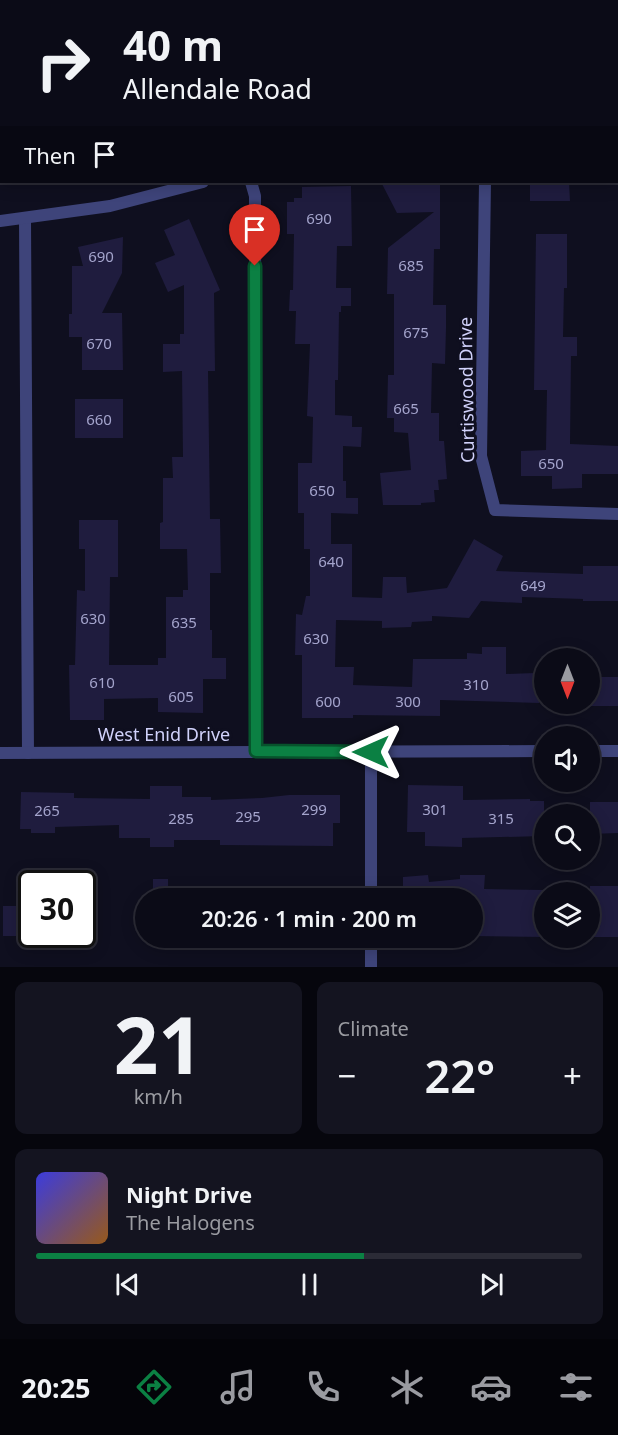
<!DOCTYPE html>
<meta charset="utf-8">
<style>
:root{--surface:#0b0b17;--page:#141420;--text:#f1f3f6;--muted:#9a9ba1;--line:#2b2b36;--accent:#0b8043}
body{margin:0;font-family:"Noto Sans",sans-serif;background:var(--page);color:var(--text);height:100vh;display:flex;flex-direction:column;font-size:22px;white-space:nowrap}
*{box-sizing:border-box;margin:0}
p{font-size:20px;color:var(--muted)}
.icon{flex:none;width:33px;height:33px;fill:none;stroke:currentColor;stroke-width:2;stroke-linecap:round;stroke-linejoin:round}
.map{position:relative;height:967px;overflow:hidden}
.drawer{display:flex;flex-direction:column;gap:15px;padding:15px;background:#06060d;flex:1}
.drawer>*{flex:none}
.top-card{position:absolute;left:0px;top:0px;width:618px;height:183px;box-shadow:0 3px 15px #0003,0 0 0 2px var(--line);background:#0b0b17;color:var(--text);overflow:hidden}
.needle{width:39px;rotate:180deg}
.controls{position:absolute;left:534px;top:648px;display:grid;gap:12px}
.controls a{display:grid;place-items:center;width:66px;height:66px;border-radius:50%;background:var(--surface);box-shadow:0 3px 15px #0003,0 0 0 2px var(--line);font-size:30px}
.speed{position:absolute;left:18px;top:870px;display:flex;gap:12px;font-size:30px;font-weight:700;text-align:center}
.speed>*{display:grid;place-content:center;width:78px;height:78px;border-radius:50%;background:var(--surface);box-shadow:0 3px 15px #0003,0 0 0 2px var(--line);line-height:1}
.speed .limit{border:3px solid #111;border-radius:9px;background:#fff;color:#111}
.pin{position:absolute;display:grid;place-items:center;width:51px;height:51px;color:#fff;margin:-62px -26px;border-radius:50% 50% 50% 0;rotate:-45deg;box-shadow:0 0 6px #0007}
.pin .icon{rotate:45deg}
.me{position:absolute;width:66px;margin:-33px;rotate:270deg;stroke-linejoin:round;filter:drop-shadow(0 0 4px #0008)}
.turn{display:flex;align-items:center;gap:21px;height:126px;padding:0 24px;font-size:27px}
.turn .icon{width:78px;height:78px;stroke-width:2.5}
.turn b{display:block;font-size:42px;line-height:51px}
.then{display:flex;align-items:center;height:57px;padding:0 24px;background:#0003;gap:12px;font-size:22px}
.big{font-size:45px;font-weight:600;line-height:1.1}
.drawer .card{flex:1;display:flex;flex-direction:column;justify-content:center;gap:9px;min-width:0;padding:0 21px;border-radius:12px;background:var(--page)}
.drawer .dial{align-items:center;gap:0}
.dial b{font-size:78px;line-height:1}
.song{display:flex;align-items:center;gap:18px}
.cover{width:72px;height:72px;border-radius:9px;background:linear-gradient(135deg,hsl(240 70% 55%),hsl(30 70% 35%))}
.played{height:6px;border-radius:3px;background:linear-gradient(90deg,var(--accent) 60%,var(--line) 60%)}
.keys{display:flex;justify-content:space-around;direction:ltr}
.heat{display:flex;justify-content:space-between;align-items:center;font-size:33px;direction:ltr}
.drawer .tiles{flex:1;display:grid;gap:15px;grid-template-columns:1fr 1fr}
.card:last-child{grid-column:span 2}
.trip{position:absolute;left:135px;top:888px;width:348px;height:60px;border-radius:30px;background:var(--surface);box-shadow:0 3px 15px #0003,0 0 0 2px var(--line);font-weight:600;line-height:60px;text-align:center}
.tab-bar{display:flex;height:96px;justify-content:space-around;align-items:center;background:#040409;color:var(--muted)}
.tab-bar .icon{width:42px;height:42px}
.tab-bar .selected{color:var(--accent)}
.tab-bar b{font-size:27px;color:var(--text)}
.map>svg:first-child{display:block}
.building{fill:#1f1c3e}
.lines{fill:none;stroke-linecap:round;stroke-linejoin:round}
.minor{stroke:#3e447a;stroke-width:12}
.route-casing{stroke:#07532c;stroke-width:15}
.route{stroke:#0b8043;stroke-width:10}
.labels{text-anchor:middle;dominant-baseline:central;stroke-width:6;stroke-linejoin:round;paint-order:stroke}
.number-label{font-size:15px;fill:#a4a4cc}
.street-label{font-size:18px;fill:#d1d2fb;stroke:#0f0f1f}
</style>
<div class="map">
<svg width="618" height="967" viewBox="0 0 618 967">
<rect width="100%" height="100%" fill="#0f0f1f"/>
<!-- building -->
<g class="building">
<polygon points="381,182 440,182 440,249 434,249 433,305 446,305 446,328 445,364 432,363 431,413 439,413 439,441 444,441 447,479 438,480 439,490 434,490 435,502 421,503 421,505 383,505 380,473 411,470 408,433 394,432 394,418 387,418 388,375 394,375 394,294 387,294 388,248 434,212 397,213"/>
<polygon points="530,182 569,182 570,201 530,201"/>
<polygon points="351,186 352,246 337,246 336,288 351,288 351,306 341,306 341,312 339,312 338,380 335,380 335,415 352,416 352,427 362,427 361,447 343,446 343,481 346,481 346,498 358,498 358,514 331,513 331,544 352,544 352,597 382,598 383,577 406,577 407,593 447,588 474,539 503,556 496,571 583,574 583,566 618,566 618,601 583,601 583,599 522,597 522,603 481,601 469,618 432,616 432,621 412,622 411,627 382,628 382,621 336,620 335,667 354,667 353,685 412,687 413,659 467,659 467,653 482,654 482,647 506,647 506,674 535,673 535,677 544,677 544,697 539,697 539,703 440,700 440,716 353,715 353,718 302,718 302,655 295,655 296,614 302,615 306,596 310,596 310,549 304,549 304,513 298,513 298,463 312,463 313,417 307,416 310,344 295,344 296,311 289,311 290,290 293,290 294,234 287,234 287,202 294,202 294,198 302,198 302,187"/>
<polygon points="189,219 220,290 214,293 215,371 208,371 210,519 220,519 221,573 210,573 210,630 212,630 212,658 226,658 226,679 203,679 203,713 158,712 158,698 104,699 104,720 70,720 69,665 75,665 77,590 85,591 85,549 79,549 79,520 118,520 118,577 110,577 109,665 158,665 158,658 166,658 166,597 183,597 183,590 188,590 187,549 160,549 160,523 163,522 163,478 173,478 172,457 183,457 182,371 163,372 163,344 180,344 180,334 184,334 184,285 168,292 155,263 175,255 164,230"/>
<polygon points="536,234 567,234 567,288 564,288 563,337 577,337 577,356 571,356 570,444 618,446 618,474 582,474 582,488 552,489 552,476 521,476 521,451 546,450 547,390 534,390"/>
<polygon points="123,237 122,273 102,313 122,313 123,370 82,370 82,337 69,337 69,314 72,314 72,266 83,266 78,247"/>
<rect x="75" y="399" width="48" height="39"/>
<rect x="590" y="677" width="28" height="29"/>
<polygon points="408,785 463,786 463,800 530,799 530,801 544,801 544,836 462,838 462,847 425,846 425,832 407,832"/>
<polygon points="150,786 182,786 182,797 211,797 211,800 262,798 289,795 340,795 340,823 333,823 333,846 220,845 220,840 174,840 174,847 150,847 150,838 119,838 119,825 55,827 55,833 31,833 31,829 20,829 21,792 74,793 74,798 150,799"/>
<polygon points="590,802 618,802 618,833 590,834"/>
<polygon points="428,875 429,882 460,879 460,875 485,875 484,889 544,890 544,937 472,936 472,898 403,898 403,877"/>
<rect x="153" y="879" width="15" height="19"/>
<rect x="590" y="886" width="28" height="51"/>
<rect x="3" y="906" width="29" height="30"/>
</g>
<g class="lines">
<!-- minor -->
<g class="minor">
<polyline points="113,0 117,2"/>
<polyline points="421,0 422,2"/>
<polyline points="563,2 566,0"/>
<polyline points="251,182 255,196 256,751"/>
<polyline points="485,182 481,456 495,510 618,514"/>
<polyline points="25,218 28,753"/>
<polyline points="0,221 110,206 203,182"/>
<polyline points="590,751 618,751"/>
<polyline points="0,753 544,751"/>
<polyline points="371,898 371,752"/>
<polyline points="371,967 371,938"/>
</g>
</g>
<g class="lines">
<defs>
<polyline id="route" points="255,266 256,751 371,752"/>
</defs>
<!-- route casing -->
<use href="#route" class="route-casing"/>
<!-- route -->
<use href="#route" class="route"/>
</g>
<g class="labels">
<!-- number labels -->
<g class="number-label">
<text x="319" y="218">690</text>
<text x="101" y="256">690</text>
<text x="411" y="265">685</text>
<text x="416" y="332">675</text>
<text x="99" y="343">670</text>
<text x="406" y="408">665</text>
<text x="99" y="419">660</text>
<text x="551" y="463">650</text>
<text x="322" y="490">650</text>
<text x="331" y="561">640</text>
<text x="533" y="585">649</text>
<text x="93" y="618">630</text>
<text x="184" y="622">635</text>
<text x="316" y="638">630</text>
<text x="102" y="682">610</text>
<text x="476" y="684">310</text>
<text x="181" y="696">605</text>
<text x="328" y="701">600</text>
<text x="408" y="701">300</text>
<text x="314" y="809">299</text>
<text x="435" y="809">301</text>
<text x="47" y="810">265</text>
<text x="248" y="816">295</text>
<text x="181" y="818">285</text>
<text x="501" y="818">315</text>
</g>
<!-- street labels -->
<g class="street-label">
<text transform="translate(466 390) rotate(-91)">Curtiswood Drive</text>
<text x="164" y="734">West Enid Drive</text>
</g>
</g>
</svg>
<div class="controls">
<a><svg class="needle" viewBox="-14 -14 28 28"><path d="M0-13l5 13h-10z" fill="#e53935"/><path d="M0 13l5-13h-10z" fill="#9a9ba1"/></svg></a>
<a><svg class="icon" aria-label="sound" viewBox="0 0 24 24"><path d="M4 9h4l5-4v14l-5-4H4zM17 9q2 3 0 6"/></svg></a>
<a><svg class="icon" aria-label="search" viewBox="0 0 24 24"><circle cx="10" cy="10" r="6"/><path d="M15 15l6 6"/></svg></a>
<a><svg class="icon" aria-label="layers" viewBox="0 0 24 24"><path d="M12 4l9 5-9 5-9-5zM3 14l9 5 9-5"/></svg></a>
</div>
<div class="speed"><div class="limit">30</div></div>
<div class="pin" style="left:255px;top:266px;background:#d93025"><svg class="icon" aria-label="arrive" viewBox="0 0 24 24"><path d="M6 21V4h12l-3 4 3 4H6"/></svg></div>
<svg class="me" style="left:371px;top:752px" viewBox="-20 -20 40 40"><path d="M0-17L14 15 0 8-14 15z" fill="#0b8043" stroke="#fff" stroke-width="4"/></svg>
<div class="trip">20:26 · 1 min · 200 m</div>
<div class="top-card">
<div class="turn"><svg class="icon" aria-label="right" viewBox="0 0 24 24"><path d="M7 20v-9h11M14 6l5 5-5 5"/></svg><div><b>40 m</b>Allendale Road</div></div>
<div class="then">Then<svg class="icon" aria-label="arrive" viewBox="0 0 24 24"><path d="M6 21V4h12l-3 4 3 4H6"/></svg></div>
</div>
</div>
<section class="drawer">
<div class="tiles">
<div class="card dial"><b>21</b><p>km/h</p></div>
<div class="card"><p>Climate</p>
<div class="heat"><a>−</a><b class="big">22°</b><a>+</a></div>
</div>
<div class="card">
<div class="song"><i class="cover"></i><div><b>Night Drive</b><p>The Halogens</p></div></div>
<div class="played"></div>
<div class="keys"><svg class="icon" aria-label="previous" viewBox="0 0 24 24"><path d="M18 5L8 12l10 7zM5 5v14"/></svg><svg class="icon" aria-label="pause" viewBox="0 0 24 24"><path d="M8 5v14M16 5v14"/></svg><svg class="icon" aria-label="next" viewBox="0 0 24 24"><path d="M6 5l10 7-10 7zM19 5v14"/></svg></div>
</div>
</div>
</section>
<nav class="tab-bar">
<b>20:25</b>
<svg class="icon selected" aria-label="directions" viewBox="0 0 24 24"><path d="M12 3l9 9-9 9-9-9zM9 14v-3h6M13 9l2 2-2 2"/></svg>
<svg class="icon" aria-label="music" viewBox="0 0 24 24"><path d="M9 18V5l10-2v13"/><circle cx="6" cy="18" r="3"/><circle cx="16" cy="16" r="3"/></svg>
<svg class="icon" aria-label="phone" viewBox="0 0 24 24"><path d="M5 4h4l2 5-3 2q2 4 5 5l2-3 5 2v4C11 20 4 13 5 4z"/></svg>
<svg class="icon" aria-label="climate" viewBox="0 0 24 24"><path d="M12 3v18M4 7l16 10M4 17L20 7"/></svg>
<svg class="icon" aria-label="car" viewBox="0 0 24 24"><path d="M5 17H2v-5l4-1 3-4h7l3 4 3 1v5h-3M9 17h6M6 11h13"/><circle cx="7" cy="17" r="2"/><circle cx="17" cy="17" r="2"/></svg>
<svg class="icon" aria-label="filters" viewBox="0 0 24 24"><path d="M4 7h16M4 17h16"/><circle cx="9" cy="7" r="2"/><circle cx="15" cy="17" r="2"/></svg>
</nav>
